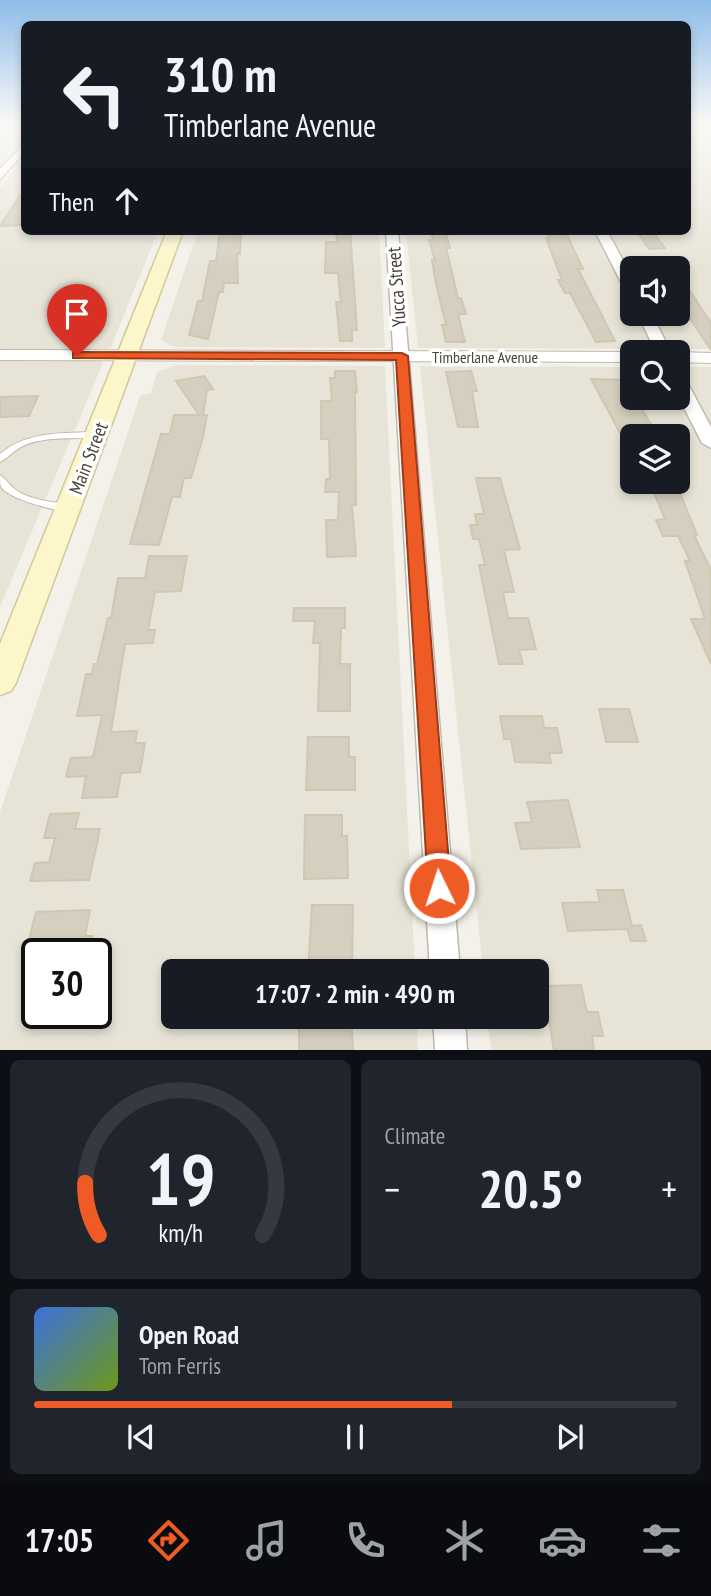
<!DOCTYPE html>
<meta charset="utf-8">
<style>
:root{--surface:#171b24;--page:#20242c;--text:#f1f3f6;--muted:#9ea1a6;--line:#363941;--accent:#ef5b24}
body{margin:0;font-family:"PT Sans Narrow",sans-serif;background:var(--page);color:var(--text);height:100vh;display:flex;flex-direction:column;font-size:26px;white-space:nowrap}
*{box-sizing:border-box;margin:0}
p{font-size:23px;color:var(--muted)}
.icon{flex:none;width:38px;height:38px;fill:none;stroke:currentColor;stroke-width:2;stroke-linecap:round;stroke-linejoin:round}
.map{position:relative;height:1050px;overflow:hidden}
.details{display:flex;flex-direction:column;gap:10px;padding:10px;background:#0d0f14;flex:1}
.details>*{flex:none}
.banner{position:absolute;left:21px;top:21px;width:670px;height:214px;border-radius:10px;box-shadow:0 4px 10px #0003;background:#171b24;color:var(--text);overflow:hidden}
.controls{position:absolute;left:620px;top:256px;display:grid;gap:14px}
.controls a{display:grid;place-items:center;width:70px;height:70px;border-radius:10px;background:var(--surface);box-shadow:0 4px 10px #0003;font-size:35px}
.speed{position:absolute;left:21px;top:938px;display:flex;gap:14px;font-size:35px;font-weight:700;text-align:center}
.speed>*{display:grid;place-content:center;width:91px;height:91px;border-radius:50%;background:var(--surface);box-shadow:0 4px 10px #0003;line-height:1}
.speed .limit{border:4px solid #111;border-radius:10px;background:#fff;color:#111}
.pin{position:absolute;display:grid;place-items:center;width:60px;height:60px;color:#fff;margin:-72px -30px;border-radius:50% 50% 50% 0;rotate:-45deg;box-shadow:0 0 7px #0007}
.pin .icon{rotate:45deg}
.me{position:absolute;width:77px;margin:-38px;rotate:356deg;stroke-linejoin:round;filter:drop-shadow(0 0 5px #0008)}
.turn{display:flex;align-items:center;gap:24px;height:147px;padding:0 28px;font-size:32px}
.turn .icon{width:91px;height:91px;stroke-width:2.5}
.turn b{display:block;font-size:49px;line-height:60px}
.then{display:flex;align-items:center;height:66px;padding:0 28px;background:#0003;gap:14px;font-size:26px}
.big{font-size:52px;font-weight:800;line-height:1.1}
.details .tile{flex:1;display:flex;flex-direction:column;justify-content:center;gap:10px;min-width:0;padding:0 24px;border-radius:10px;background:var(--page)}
.details .dial{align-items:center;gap:0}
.dial svg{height:182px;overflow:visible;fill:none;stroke:var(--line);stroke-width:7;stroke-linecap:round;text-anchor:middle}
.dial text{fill:var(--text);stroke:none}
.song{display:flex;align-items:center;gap:21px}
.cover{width:84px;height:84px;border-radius:10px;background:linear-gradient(135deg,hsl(220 70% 55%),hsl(80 70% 35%))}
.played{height:7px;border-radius:4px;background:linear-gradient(90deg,var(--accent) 65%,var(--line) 65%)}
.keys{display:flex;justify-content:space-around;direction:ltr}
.heat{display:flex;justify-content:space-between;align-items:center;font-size:38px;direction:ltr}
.details .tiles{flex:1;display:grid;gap:10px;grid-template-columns:1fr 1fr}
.tile:last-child{grid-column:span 2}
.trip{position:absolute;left:161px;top:959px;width:388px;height:70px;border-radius:10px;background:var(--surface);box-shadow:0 4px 10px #0003;font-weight:800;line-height:70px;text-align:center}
.menu{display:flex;height:112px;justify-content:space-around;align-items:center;background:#090b0e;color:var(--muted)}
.menu .icon{width:49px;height:49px}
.menu .on{color:var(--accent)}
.menu b{font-size:32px;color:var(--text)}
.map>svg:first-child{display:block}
.residential{fill:#e7e4d7;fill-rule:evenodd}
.building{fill:#d5cfbf;stroke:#cfc7b2;stroke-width:2}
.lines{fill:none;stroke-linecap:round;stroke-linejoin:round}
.service-casing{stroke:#bfbaac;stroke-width:2}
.minor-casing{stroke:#bfbaac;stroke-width:3}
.tertiary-casing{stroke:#bfbaac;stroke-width:2}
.secondary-casing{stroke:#d1c99a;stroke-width:3}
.service{fill:#fff;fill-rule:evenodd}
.minor{fill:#fff;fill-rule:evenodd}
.tertiary{fill:#fff;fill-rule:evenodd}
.secondary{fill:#fcf6ca;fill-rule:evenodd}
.route{fill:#ef5b24;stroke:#9b3b17;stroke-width:2}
.labels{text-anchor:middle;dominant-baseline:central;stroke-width:7;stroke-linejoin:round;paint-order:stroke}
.far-street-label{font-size:16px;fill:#474337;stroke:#fff}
.street-label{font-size:19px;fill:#474337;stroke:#fff}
</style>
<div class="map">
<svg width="711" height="1050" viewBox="0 0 711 1050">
<rect width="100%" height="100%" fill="#f3f1e9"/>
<!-- residential -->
<g class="residential">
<polygon points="0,123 24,123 24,142 0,171"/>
<path d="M688,123H695L711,140V349L418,348L406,231H688ZM632,268H677V313H632Z"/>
<polygon points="24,158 24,231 158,231 111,347 98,351 0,350 0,188"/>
<polygon points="198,231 379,231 385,348 174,347 161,340"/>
<polygon points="0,360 98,360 103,363 0,607"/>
<path d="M176,365L385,366L415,971H173V1017H417L418,1050H0V812L140,396L151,393L157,372ZM37,954H96V1013H37Z"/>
<path d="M420,366L632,367V397H677V367H711V1050H491L487,1017H537V971H483ZM632,436H677V481H632Z"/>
</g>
<!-- building -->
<g class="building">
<polygon points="24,189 24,222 20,225 0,226"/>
<polygon points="220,231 241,232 240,254 237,254 238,283 224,283 223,292 219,292 208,339 189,335 198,301 202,301 210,261 216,261"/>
<polygon points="336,231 350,231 357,330 352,330 352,341 340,341 336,302 341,302 338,273 325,273 326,242 337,242"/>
<polygon points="431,231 445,231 450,248 446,248 458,298 461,298 466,314 458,314 465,342 446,342 442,325 446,325 436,284 432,260 435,260 429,240 433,240"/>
<polygon points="546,231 565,231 583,269 578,269 615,341 596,342 570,293 565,293 558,280 562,280 546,238 549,238"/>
<polygon points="637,231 652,231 665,248 649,249"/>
<polygon points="677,271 711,323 711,350 677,299"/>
<polygon points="335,371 355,371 357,392 355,392 356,505 352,505 356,556 327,557 326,520 338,520 339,492 325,492 326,479 330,479 329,439 321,439 321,401 332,401 330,378 335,378"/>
<polygon points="471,371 477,391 472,391 478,427 458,427 446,372"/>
<polygon points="204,376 213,389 207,390 203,415 207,415 203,437 191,478 184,478 180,497 172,497 159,545 130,544 161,434 170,434 174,415 199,415 176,381"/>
<polygon points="591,379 629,380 632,388 632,406 640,406 652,426 632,427 632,455"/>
<polygon points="38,396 29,416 0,417 0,397"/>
<polygon points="476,478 500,478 520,549 504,550 514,592 503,592 508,618 528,618 536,649 519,650 523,664 499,664 479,565 485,565 479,539 473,539 470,525 477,525 475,514 484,514"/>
<polygon points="649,481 675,481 697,535 694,535 711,570 711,664 691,619 705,619 685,561 690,561 678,536 663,536 656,520 665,519"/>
<polygon points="149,556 187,556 181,591 155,592 148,630 155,630 153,643 125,644 111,732 137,731 135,743 145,743 140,772 121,773 117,797 82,798 86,776 66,777 71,758 93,757 102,715 77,716 86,674 92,674 94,664 97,664 108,618 111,618 118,578 145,578"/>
<polygon points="294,608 345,608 345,628 341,628 340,664 350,664 350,711 318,711 320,643 313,643 315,621 293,621"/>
<polygon points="599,709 629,709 638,742 606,742"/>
<polygon points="500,716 542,716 544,728 557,728 562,753 549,753 551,763 515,762 511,739 504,739"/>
<polygon points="308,737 349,737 349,757 355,757 355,790 306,790"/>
<polygon points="568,800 580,847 521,849 515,823 532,822 527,802"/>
<polygon points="79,813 75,829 100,829 89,880 30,881 35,863 49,862 55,838 44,838 50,814"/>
<polygon points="305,815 342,815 342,836 347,836 348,878 304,879"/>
<polygon points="597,890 623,890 632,926 641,925 646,941 631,941 627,929 568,931 562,903 600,902"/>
<polygon points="312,905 353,905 352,971 308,971"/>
<polygon points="90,910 85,936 92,936 89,954 42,954 45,942 28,943 36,912"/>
<polygon points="581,985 587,1012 598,1012 603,1036 592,1036 594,1050 554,1050 543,986"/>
<polygon points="299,1017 351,1017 353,1050 299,1050"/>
</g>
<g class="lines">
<defs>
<g id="service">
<path d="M97,432L100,433L101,435L100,437C74,440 47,435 23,446C14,450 8,458 0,462V454C26,431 64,433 97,432Z"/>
<path d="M0,475C6,479 10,486 16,490C32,501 52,501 70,505L72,507C70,508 69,509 67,510C54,512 8,498 1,487C0,484 0,479 0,475Z"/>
</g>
<g id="minor">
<polygon points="697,123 706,123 711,128 711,137"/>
<polygon points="24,144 24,153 0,179 0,169"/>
<polygon points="386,231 398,231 460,971 430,971"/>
<polygon points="595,231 607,231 632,277 632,294 625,290"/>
<polygon points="637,313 651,313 671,352 656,352"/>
<polygon points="677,373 685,378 711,427 711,448 702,443 677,394"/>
<polygon points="433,1017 465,1017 467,1050 435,1050"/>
</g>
<g id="tertiary">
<polygon points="0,350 632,352 632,362 0,360"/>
<polygon points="677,352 711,353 711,363 677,362"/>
</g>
<polygon id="secondary" points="167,231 183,231 16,683 11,691 0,695 0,644"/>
</defs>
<!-- service casing -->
<use href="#service" class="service-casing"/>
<!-- minor casing -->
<use href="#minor" class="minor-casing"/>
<!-- tertiary casing -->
<use href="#tertiary" class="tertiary-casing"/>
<!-- secondary casing -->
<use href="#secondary" class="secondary-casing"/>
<!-- service -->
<use href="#service" class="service"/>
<!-- minor -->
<use href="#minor" class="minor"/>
<!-- tertiary -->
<use href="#tertiary" class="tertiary"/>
<!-- secondary -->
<use href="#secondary" class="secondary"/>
</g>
<!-- sky -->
<linearGradient id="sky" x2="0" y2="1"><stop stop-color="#8ebcea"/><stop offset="0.46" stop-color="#faf9f5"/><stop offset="1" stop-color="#faf9f5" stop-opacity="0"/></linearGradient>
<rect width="711" height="270" fill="url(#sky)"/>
<!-- route -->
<polygon class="route" points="77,352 402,353 408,356 451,888 448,896 439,899 431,896 428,888 396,360 73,358 73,353"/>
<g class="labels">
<!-- far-street labels -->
<g class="far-street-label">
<text x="485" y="357">Timberlane Avenue</text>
</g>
<!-- street labels -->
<g class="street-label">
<text transform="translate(396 287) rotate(-94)">Yucca Street</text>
<text transform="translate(88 458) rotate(-69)">Main Street</text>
</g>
</g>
</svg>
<div class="controls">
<a><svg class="icon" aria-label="sound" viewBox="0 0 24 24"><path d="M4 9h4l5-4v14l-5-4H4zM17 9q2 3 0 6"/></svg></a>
<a><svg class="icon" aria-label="search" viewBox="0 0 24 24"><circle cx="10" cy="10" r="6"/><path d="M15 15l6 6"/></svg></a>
<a><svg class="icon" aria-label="layers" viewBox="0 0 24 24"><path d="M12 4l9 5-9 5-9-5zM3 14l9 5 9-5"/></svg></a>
</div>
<div class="speed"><div class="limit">30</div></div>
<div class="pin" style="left:77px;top:356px;background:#d93025"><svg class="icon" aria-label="arrive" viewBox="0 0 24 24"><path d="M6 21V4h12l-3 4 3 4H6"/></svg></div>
<svg class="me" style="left:439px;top:888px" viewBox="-20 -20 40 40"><circle r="17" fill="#ef5b24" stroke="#fff" stroke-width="3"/><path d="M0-11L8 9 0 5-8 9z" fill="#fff"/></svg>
<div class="trip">17:07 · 2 min · 490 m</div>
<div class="banner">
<div class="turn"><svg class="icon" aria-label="left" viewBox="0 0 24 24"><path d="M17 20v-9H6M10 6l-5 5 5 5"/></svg><div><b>310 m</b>Timberlane Avenue</div></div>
<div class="then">Then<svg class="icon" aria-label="ahead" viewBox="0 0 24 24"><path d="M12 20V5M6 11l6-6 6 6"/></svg></div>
</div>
</div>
<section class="details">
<div class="tiles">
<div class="tile dial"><svg viewBox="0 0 100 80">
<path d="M14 69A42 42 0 1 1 86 69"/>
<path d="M14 69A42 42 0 0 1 8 46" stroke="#ef5b24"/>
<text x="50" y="56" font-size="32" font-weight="700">19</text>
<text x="50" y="72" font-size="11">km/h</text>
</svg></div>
<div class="tile"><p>Climate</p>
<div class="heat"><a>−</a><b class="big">20.5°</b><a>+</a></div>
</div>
<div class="tile">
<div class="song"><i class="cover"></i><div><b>Open Road</b><p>Tom Ferris</p></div></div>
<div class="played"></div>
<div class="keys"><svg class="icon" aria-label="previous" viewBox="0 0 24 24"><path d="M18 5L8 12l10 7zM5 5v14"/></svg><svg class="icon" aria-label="pause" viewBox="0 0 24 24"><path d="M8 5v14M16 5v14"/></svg><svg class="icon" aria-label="next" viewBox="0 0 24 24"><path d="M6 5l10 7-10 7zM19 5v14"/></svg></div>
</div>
</div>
</section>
<nav class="menu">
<b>17:05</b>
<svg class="icon on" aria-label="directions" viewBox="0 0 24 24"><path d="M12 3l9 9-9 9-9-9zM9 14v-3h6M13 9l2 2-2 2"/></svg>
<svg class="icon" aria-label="music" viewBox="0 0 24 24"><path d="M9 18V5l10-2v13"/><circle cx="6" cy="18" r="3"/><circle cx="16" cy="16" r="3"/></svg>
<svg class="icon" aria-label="phone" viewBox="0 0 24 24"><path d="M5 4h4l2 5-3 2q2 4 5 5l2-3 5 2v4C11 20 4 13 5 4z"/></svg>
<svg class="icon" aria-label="climate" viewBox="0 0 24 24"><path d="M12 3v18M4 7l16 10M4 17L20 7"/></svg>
<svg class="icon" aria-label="car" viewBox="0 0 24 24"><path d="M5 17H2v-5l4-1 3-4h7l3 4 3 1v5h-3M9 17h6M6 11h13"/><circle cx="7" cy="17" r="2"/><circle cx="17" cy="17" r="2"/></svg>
<svg class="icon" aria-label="filters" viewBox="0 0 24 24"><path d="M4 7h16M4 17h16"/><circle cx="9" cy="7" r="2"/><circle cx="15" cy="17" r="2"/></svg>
</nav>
